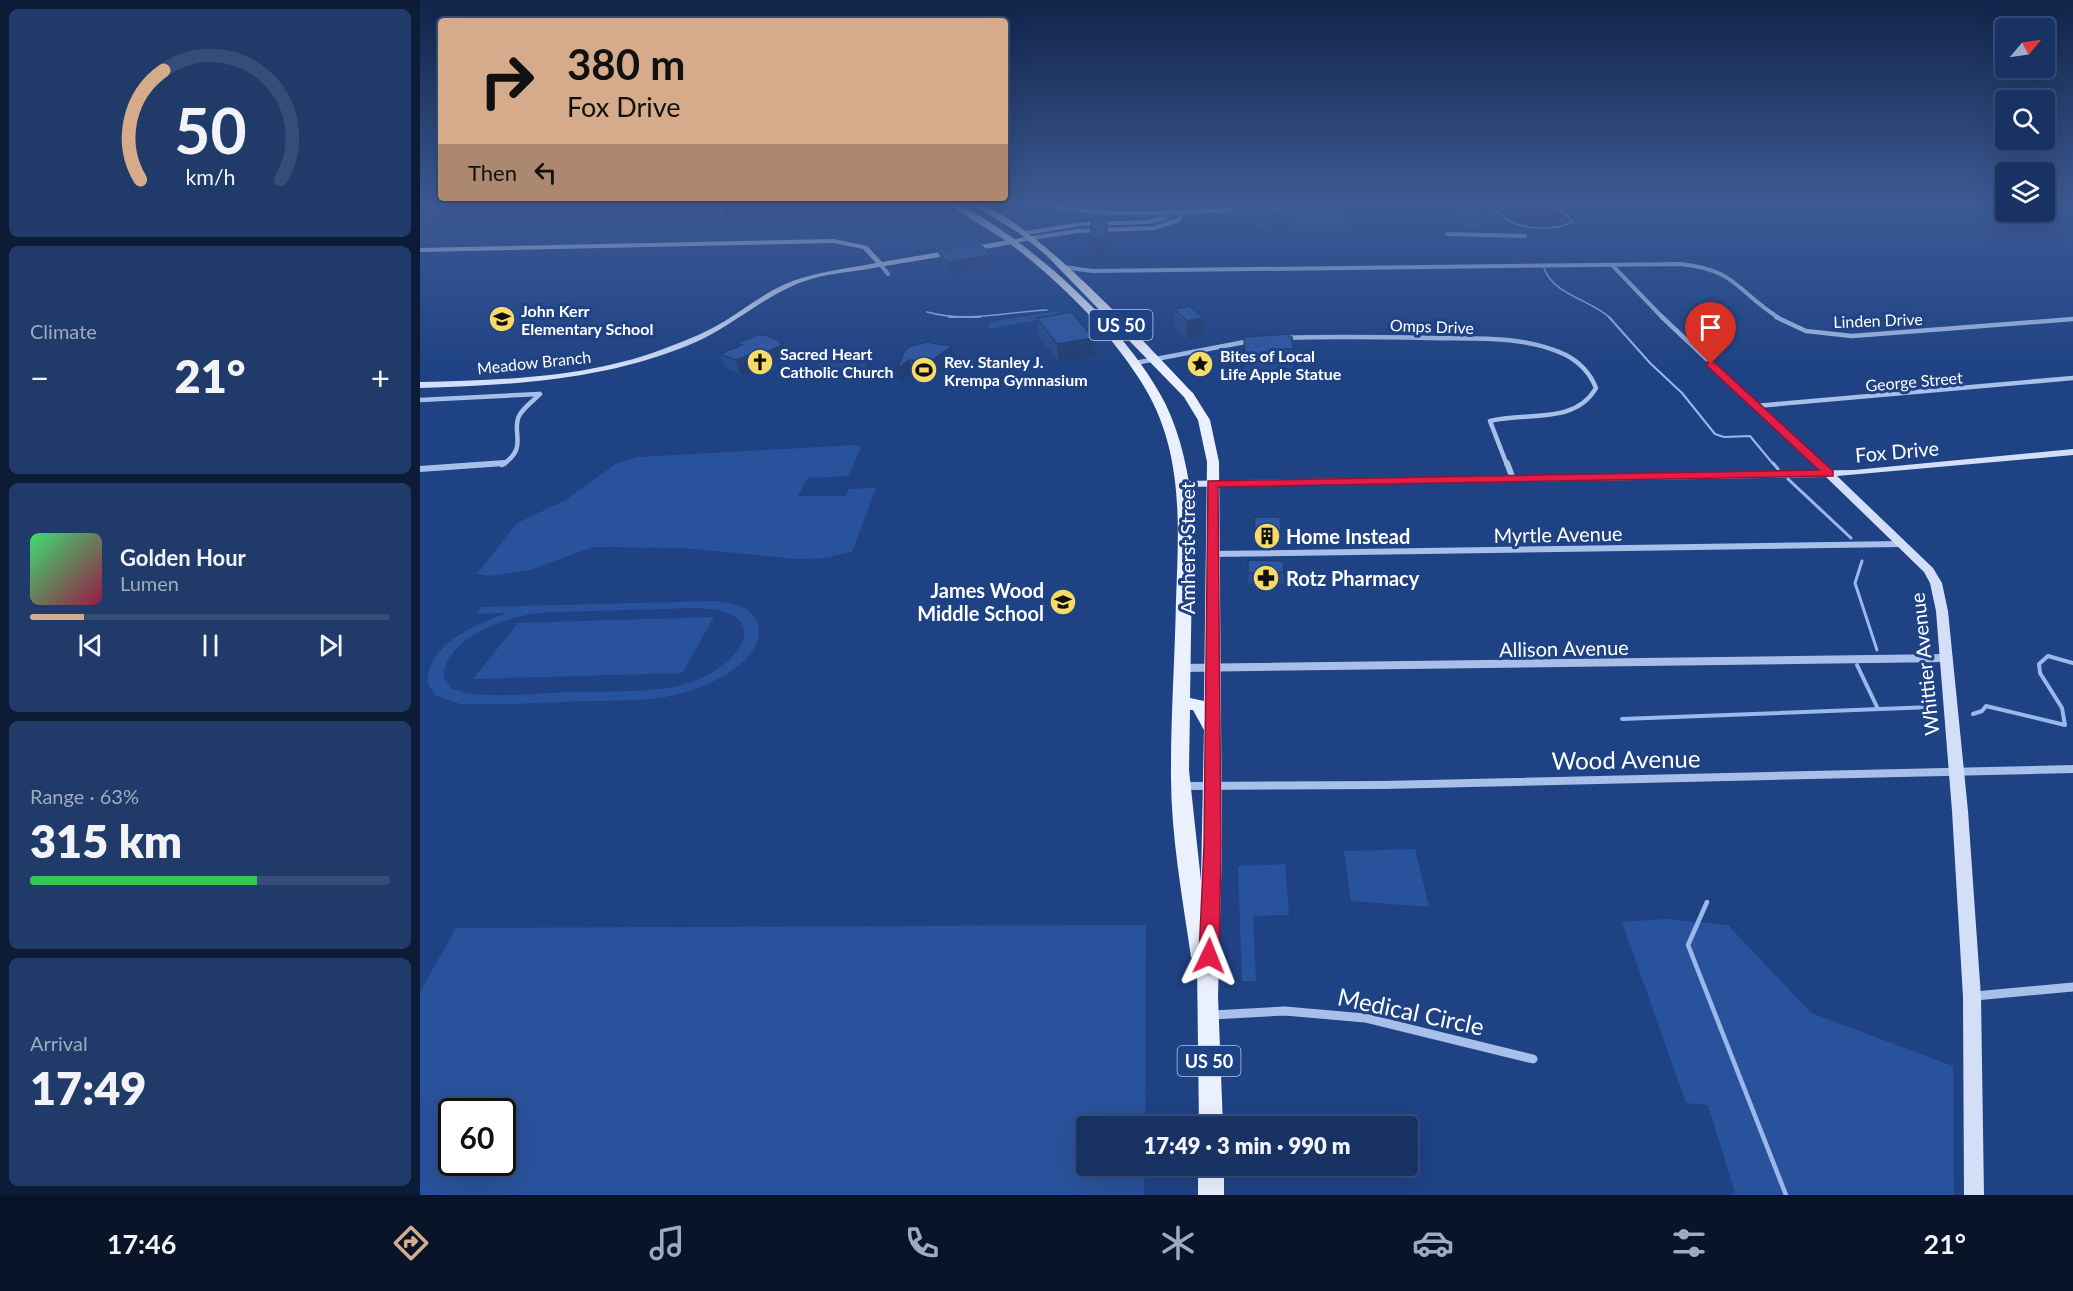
<!DOCTYPE html>
<meta charset="utf-8">
<style>
:root{--surface:#173263;--page:#203a69;--text:#f1f3f6;--muted:#9eaabe;--line:#364d78;--accent:#d6ab8b}
body{margin:0;font-family:Lato,sans-serif;background:var(--page);color:var(--text);height:100vh;display:flex;flex-direction:column;font-size:22px;white-space:nowrap}
*{box-sizing:border-box;margin:0}
p{font-size:20px;color:var(--muted)}
.icon{flex:none;width:33px;height:33px;fill:none;stroke:currentColor;stroke-width:2;stroke-linecap:round;stroke-linejoin:round}
.map{position:relative;flex:1;overflow:hidden}
.sheet{display:flex;flex-direction:column;gap:9px;padding:9px;background:#0d1c36;width:420px}
.sheet>*{flex:none}
.guide{position:absolute;left:18px;top:18px;width:570px;height:183px;border-radius:6px;box-shadow:0 6px 24px #0002,0 0 0 2px var(--line);background:#d6ab8b;color:#111;overflow:hidden}
.needle{width:39px;rotate:61deg}
.fabs{position:absolute;left:1575px;top:18px;display:grid;gap:12px}
.fabs a{display:grid;place-items:center;width:60px;height:60px;border-radius:6px;background:var(--surface);box-shadow:0 6px 24px #0002,0 0 0 2px var(--line);font-size:30px}
.speed{position:absolute;left:18px;top:1098px;display:flex;gap:12px;font-size:30px;font-weight:700;text-align:center}
.speed>*{display:grid;place-content:center;width:78px;height:78px;border-radius:50%;background:var(--surface);box-shadow:0 6px 24px #0002,0 0 0 2px var(--line);line-height:1}
.speed .limit{border:3px solid #111;border-radius:9px;background:#fff;color:#111}
.pin{position:absolute;display:grid;place-items:center;width:51px;height:51px;color:#fff;margin:-62px -26px;border-radius:50% 50% 50% 0;rotate:-45deg;box-shadow:0 0 6px #0007}
.pin .icon{rotate:45deg}
.me{position:absolute;width:66px;margin:-33px;rotate:2deg;stroke-linejoin:round;filter:drop-shadow(0 0 4px #0008)}
.turn{display:flex;align-items:center;gap:21px;height:126px;padding:0 30px;font-size:27px}
.turn .icon{width:78px;height:78px;stroke-width:2.5}
.turn b{display:block;font-size:42px;line-height:51px}
.then{display:flex;align-items:center;height:57px;padding:0 30px;background:#0003;gap:12px;font-size:22px}
.big{font-size:45px;font-weight:800;line-height:1.1}
.sheet .card{flex:1;display:flex;flex-direction:column;justify-content:center;gap:9px;min-width:0;padding:0 21px;border-radius:9px;background:var(--page)}
.sheet .dial{align-items:center;gap:0}
.dial svg{height:156px;overflow:visible;fill:none;stroke:var(--line);stroke-width:7;stroke-linecap:round;text-anchor:middle}
.dial text{fill:var(--text);stroke:none}
.song{display:flex;align-items:center;gap:18px}
.cover{width:72px;height:72px;border-radius:9px;background:linear-gradient(135deg,hsl(140 70% 55%),hsl(340 70% 35%))}
.played{height:6px;border-radius:3px;background:linear-gradient(90deg,var(--accent) 15%,var(--line) 15%)}
.keys{display:flex;justify-content:space-around;direction:ltr}
.heat{display:flex;justify-content:space-between;align-items:center;font-size:33px;direction:ltr}
.charge{height:9px;border-radius:4px;background:linear-gradient(90deg,#34c759 63%,var(--line) 0)}
.trip{position:absolute;left:656px;top:1116px;width:342px;height:60px;border-radius:6px;background:var(--surface);box-shadow:0 6px 24px #0002,0 0 0 2px var(--line);font-weight:800;line-height:60px;text-align:center}
.tab-bar{display:flex;height:96px;justify-content:space-around;align-items:center;background:#091428;color:var(--muted)}
.tab-bar .icon{width:42px;height:42px}
.tab-bar .selected{color:var(--accent)}
.tab-bar b{font-size:27px;color:var(--text)}
main{display:flex;flex:1;min-height:0}
.map>svg:first-child{display:block}
.green{fill:#29529c;fill-rule:evenodd}
.water{fill:#152f63;stroke:#9ab8eb;stroke-width:1.5}
.lines{fill:none;stroke-linecap:round;stroke-linejoin:round}
.stream-far4{stroke:#9ab8eb;stroke-width:1.5}
.stream-far3{stroke:#9ab8eb;stroke-width:2}
.stream-far2{stroke:#9ab8eb;stroke-width:3}
.stream-far1{stroke:#9ab8eb;stroke-width:4}
.stream{stroke:#9ab8eb;stroke-width:4.5}
.street-far4{stroke:#a7bfe9;stroke-width:4}
.street-far3{stroke:#a7bfe9;stroke-width:4.5}
.street-far2{stroke:#a7bfe9;stroke-width:6}
.street-far1{stroke:#a7bfe9;stroke-width:8}
.street{stroke:#a7bfe9;stroke-width:9}
.secondary{fill:#d2dff7;fill-rule:evenodd}
.primary{fill:#eaf0fe;fill-rule:evenodd}
.wall{fill:#284b8a}
.shaded-wall{fill:#213d71}
.building{fill:#2f57a1;stroke:#213d71;stroke-width:1.5}
.route{fill:#e11d48;stroke:#92132f;stroke-width:1.5}
.labels{text-anchor:middle;dominant-baseline:central;stroke-width:6;stroke-linejoin:round;paint-order:stroke}
.far-poi-label{font-size:16px;font-weight:bold;fill:#fff;stroke:#1f4284;text-anchor:start}
.far-street-label{font-size:16px;fill:#fff;stroke:#1f4284}
.shield{fill:#1f4284;stroke:#bcc6da;stroke-width:1.5}
.shield-label{font-size:18px;font-weight:bold;fill:#fff}
.street-label{font-size:20px;fill:#fff;stroke:#1f4284}
.poi-label{font-size:20px;font-weight:bold;fill:#fff;stroke:#1f4284;text-anchor:start}
.near-street-label{font-size:24px;fill:#fff;stroke:#1f4284}
</style>
<main>
<section class="sheet">
<div class="card dial"><svg viewBox="0 0 100 80">
<path d="M14 69A42 42 0 1 1 86 69"/>
<path d="M14 69A42 42 0 0 1 26 13" stroke="#d6ab8b"/>
<text x="50" y="56" font-size="32" font-weight="700">50</text>
<text x="50" y="72" font-size="11">km/h</text>
</svg></div>
<div class="card"><p>Climate</p>
<div class="heat"><a>−</a><b class="big">21°</b><a>+</a></div>
</div>
<div class="card">
<div class="song"><i class="cover"></i><div><b>Golden Hour</b><p>Lumen</p></div></div>
<div class="played"></div>
<div class="keys"><svg class="icon" aria-label="previous" viewBox="0 0 24 24"><path d="M18 5L8 12l10 7zM5 5v14"/></svg><svg class="icon" aria-label="pause" viewBox="0 0 24 24"><path d="M8 5v14M16 5v14"/></svg><svg class="icon" aria-label="next" viewBox="0 0 24 24"><path d="M6 5l10 7-10 7zM19 5v14"/></svg></div>
</div>
<div class="card"><p>Range · 63%</p><b class="big">315 km</b><div class="charge"></div></div>
<div class="card"><p>Arrival</p><b class="big">17:49</b></div>
</section>
<div class="map">
<svg width="1653" height="1195" viewBox="0 0 1653 1195">
<rect width="100%" height="100%" fill="#1f4284"/>
<!-- green -->
<g class="green">
<polygon points="637,311 639,313 633,317 568,329 569,325 576,321"/>
<polygon points="437,445 441,448 428,476 388,478 378,496 426,496 429,489 456,488 432,552 403,558 377,559 264,548 173,547 110,570 68,576 57,574 97,523 144,501 197,463 219,457"/>
<path d="M296,601C309,602 329,606 336,619C354,659 284,689 255,695C226,702 194,700 164,701C123,703 82,705 40,704L15,695L8,684C6,644 56,624 88,613L56,614L62,607ZM273,608C352,608 329,659 275,681C264,685 252,688 240,689C210,693 179,691 148,692C118,693 57,701 31,688L24,677C23,641 81,619 111,614C131,611 151,612 171,611C205,610 239,609 273,608Z"/>
<polygon points="294,617 262,673 53,679 98,623"/>
<polygon points="995,849 1009,907 931,901 924,851"/>
<polygon points="865,864 869,915 833,916 836,981 822,981 818,866"/>
<polygon points="1245,919 1308,925 1391,1013 1533,1066 1534,1195 1309,1195 1315,1193 1288,1105 1266,1103 1202,922"/>
<path d="M726,925L725,1126H666V1166H725L724,1195H0V992L36,928ZM32,1112H82V1162H32Z"/>
</g>
<!-- water -->
<path class="water" d="M1062,203C1090,203 1136,195 1152,222C1138,230 1105,230 1090,221C1078,215 1078,207 1062,203Z"/>
<g class="lines">
<!-- stream-far4 -->
<g class="stream-far4">
<path d="M1124,268C1133,295 1172,300 1190,318"/>
<path d="M507,312C547,323 586,312 627,310"/>
</g>
<!-- stream-far3 -->
<g class="stream-far3">
<polyline points="529,317 560,317"/>
<polyline points="1189,317 1230,363 1262,393 1295,434 1304,437 1330,436 1354,465"/>
</g>
<!-- stream-far2 -->
<g class="stream-far2">
<polyline points="1353,463 1358,469"/>
<polyline points="1368,479 1431,538"/>
<polyline points="1442,561 1435,583 1457,650"/>
</g>
<!-- stream-far1 -->
<g class="stream-far1">
<polyline points="1437,665 1458,709"/>
<polyline points="1553,714 1562,711 1566,706 1645,725 1642,708 1620,673 1619,664 1628,656 1653,663"/>
<polyline points="1202,719 1512,707"/>
</g>
<!-- stream -->
<polyline class="stream" points="1287,902 1268,945 1366,1195"/>
<!-- street-far4 -->
<g class="street-far4">
<polyline points="298,203 302,211"/>
<path d="M621,203C683,220 757,211 821,210"/>
<polyline points="915,208 944,203"/>
<polyline points="843,210 869,209"/>
<polyline points="606,233 661,224 728,222 745,218 749,212"/>
<polyline points="1027,234 1105,236"/>
<polyline points="612,238 657,231 734,228 759,220 763,211"/>
<polyline points="460,264 468,274"/>
<polyline points="1192,265 1243,318"/>
<path d="M644,267L672,271L1261,264C1317,270 1317,292 1359,318"/>
</g>
<!-- street-far3 -->
<g class="street-far3">
<polyline points="1242,317 1399,465"/>
<polyline points="1356,317 1386,331 1432,336 1653,319"/>
<path d="M864,338C913,336 962,337 1011,338C1055,339 1105,335 1146,355C1161,363 1170,373 1176,388C1155,425 1106,412 1070,421L1087,465"/>
<polyline points="715,363 830,341"/>
<polyline points="0,400 119,394"/>
<polyline points="1336,406 1653,378"/>
<path d="M82,465C109,448 91,433 99,416C103,408 114,400 120,394"/>
</g>
<!-- street-far2 -->
<g class="street-far2">
<polyline points="1087,463 1093,479"/>
<polyline points="1397,463 1409,474"/>
<polyline points="0,469 84,463"/>
<polyline points="793,554 1481,544"/>
</g>
<!-- street-far1 -->
<g class="street-far1">
<polyline points="763,668 1526,658"/>
<polyline points="763,786 962,785 1653,769"/>
</g>
<!-- street -->
<g class="street">
<polyline points="1555,996 1653,987"/>
<polyline points="792,1015 865,1011 945,1018 1113,1059"/>
</g>
<!-- secondary -->
<g class="secondary">
<path d="M612,236L615,238L614,239C561,251 507,259 453,268C433,272 411,273 391,279C348,292 316,324 276,342C189,380 94,385 0,388V382C84,380 172,378 251,346C270,339 288,331 305,321C324,309 342,295 363,285C392,272 424,269 456,263L443,249L414,243L0,252V248L414,239L447,246L462,262Z"/>
<polygon points="1653,449 1653,455 1417,476 1513,568 1522,583 1528,611 1548,811 1561,997 1564,1195 1544,1195 1543,997 1532,811 1516,611 1510,583 1504,572 1406,477 764,487 759,484 764,481 1434,470"/>
</g>
<!-- primary -->
<g class="primary">
<path d="M528,203C544,203 556,213 569,222C632,262 711,336 745,403C762,438 769,475 773,513L770,698L784,701L787,462L778,420L764,397L626,255L599,233L550,203C599,203 734,353 773,393L790,420L799,462L802,846L798,996L803,1126H779L777,965L771,957C762,895 750,831 751,767C751,711 755,656 756,600C759,523 764,447 720,380C687,328 638,280 589,243C570,229 546,218 528,203ZM770,710H773L784,730L781,881L769,770Z"/>
<rect x="778" y="1166" width="26" height="29"/>
</g>
</g>
<!-- wall -->
<g class="wall">
<polygon points="814,203 851,203 851,228 834,228 814,223"/>
<polygon points="857,203 919,203 928,224 927,239 874,240 868,217 861,217 861,206 858,206"/>
<polygon points="1037,203 1065,217 1063,228 1040,228 1035,214"/>
<polygon points="519,253 573,267 529,275 522,265"/>
<polygon points="754,309 783,336 767,339 754,327"/>
<polygon points="617,318 673,338 675,356 639,363 619,336"/>
<polygon points="824,337 873,349 873,368 864,368 864,372 861,372 861,378 829,378 829,374 825,374 824,356"/>
<polygon points="363,342 367,358 348,367 344,365 321,375 305,368 300,354 318,347 317,343"/>
<polygon points="449,350 452,364 448,374 402,376 398,362"/>
<polygon points="485,350 535,360 514,375 492,374 480,383 477,369"/>
<polygon points="834,517 861,532 861,543 834,543"/>
<polygon points="828,560 864,572 864,583 828,584"/>
</g>
<!-- shaded-wall -->
<g class="shaded-wall">
<polygon points="687,220 689,243 686,261 672,263 670,238"/>
<polygon points="571,255 573,267 529,275 527,262"/>
<polygon points="783,318 783,336 767,339 767,321"/>
<polygon points="673,338 675,356 639,363 637,344"/>
<polygon points="363,342 367,358 348,367 344,353"/>
<polygon points="532,346 535,360 514,375 511,361"/>
<polygon points="449,350 452,364 448,374 445,360"/>
<polygon points="340,351 344,365 321,375 316,360"/>
<polygon points="489,360 492,374 480,383 477,369"/>
</g>
<!-- building -->
<g class="building">
<polygon points="825,203 851,203 851,205 835,206"/>
<polygon points="869,203 919,203 928,224 874,224"/>
<polygon points="1037,203 1059,203 1065,217 1042,216"/>
<polygon points="672,220 687,220 685,237 670,238"/>
<polygon points="559,246 562,246 571,255 527,262 519,253"/>
<polygon points="769,306 783,318 767,321 754,309"/>
<polygon points="652,312 673,338 637,344 617,318"/>
<polygon points="868,334 869,337 872,337 873,349 863,349 864,353 860,354 861,359 830,359 829,355 825,355 824,337"/>
<polygon points="337,335 345,335 363,342 360,343 364,344 344,353 340,351 316,360 300,354 322,345 317,343"/>
<polygon points="507,342 532,346 511,361 489,360 477,369 485,350 491,346"/>
<polygon points="449,350 445,360 398,362 403,352"/>
<polygon points="834,517 860,517 861,532 835,532"/>
<polygon points="828,560 863,561 864,572 828,573"/>
</g>
<!-- sky -->
<linearGradient id="sky" x2="0" y2="1"><stop stop-color="#112449"/><stop offset="0.55" stop-color="#3c5a94"/><stop offset="1" stop-color="#3c5a94" stop-opacity="0"/></linearGradient>
<rect width="1653" height="370" fill="url(#sky)"/>
<!-- route -->
<polygon class="route" points="1287,362 1294,362 1413,471 1413,476 798,487 801,846 799,956 796,962 789,965 782,962 779,956 784,846 788,481 1399,470 1287,366"/>
<!-- icons -->
<defs>
<symbol id="school-disc" viewBox="-11 -11 22 22"><circle r="9.5" fill="#f7db67" stroke="#1f4284"/><path d="M0-5L7-2L0 1L-7-2ZM-4 1L0 2.5L4 1V4Q0 6-4 4Z" fill="#111"/></symbol>
<symbol id="church-disc" viewBox="-11 -11 22 22"><circle r="9.5" fill="#f7db67" stroke="#1f4284"/><path d="M-1.2-6h2.4v3.5h3.3v2.4h-3.3V6h-2.4V-.1h-3.3v-2.4h3.3Z" fill="#111"/></symbol>
<symbol id="sight-disc" viewBox="-11 -11 22 22"><circle r="9.5" fill="#f7db67" stroke="#1f4284"/><path d="M0-6L1.8-2.2L6-1.7L2.9 1.2L3.7 5.4L0 3.3L-3.7 5.4L-2.9 1.2L-6-1.7L-1.8-2.2Z" fill="#111"/></symbol>
<symbol id="stadium-disc" viewBox="-11 -11 22 22"><circle r="9.5" fill="#f7db67" stroke="#1f4284"/><path d="M0-5a6.5 5 0 1 0 0 10a6.5 5 0 1 0 0-10ZM-3.5-1.8h7v3.6h-7Z" fill="#111"/></symbol>
<symbol id="building-disc" viewBox="-11 -11 22 22"><circle r="9.5" fill="#f7db67" stroke="#1f4284"/><path d="M-4-6H4V6H1V3H-1V6H-4ZM-2.5-4.3h1.7v1.8h-1.7ZM.8-4.3h1.7v1.8H.8ZM-2.5-1h1.7V.8h-1.7ZM.8-1h1.7V.8H.8Z" fill="#111"/></symbol>
<symbol id="pharmacy-disc" viewBox="-11 -11 22 22"><circle r="9.5" fill="#f7db67" stroke="#1f4284"/><path d="M-2-6h4v4h4v4h-4v4h-4v-4h-4v-4h4Z" fill="#111"/></symbol>
</defs>
<g fill-rule="evenodd">
<use href="#school-disc" x="67" y="304" width="30" height="30"/>
<use href="#church-disc" x="325" y="347" width="30" height="30"/>
<use href="#sight-disc" x="765" y="349" width="30" height="30"/>
<use href="#stadium-disc" x="489" y="355" width="30" height="30"/>
<use href="#building-disc" x="832" y="521" width="30" height="30"/>
<use href="#pharmacy-disc" x="831" y="563" width="30" height="30"/>
<use href="#school-disc" x="628" y="587" width="30" height="30"/>
</g>
<g class="labels">
<!-- far-poi labels -->
<g class="far-poi-label">
<text x="101" y="310">John Kerr<tspan x="101" dy="18">Elementary School</tspan></text>
<text x="360" y="353">Sacred Heart<tspan x="360" dy="18">Catholic Church</tspan></text>
<text x="800" y="355">Bites of Local<tspan x="800" dy="18">Life Apple Statue</tspan></text>
<text x="524" y="361">Rev. Stanley J.<tspan x="524" dy="18">Krempa Gymnasium</tspan></text>
</g>
<!-- far-street labels -->
<g class="far-street-label">
<text transform="translate(1458 320) rotate(-2)">Linden Drive</text>
<text transform="translate(1012 326) rotate(2)">Omps Drive</text>
<text transform="translate(114 362) rotate(-6)">Meadow Branch</text>
<text transform="translate(1494 381) rotate(-5)">George Street</text>
</g>
<!-- shield labels -->
<g class="shield">
<rect x="669.5" y="310" width="63" height="30" rx="4.5"/>
<rect x="757.5" y="1046" width="63" height="30" rx="4.5"/>
</g>
<g class="shield-label">
<text x="701" y="325">US 50</text>
<text x="789" y="1061">US 50</text>
</g>
<!-- street labels -->
<g class="street-label">
<text transform="translate(1477 451) rotate(-5)">Fox Drive</text>
<text transform="translate(1138 534) rotate(-1)">Myrtle Avenue</text>
<text transform="translate(767 548) rotate(-90)">Amherst Street</text>
<text transform="translate(1144 648) rotate(-1)">Allison Avenue</text>
<text transform="translate(1504 664) rotate(-96)">Whittier Avenue</text>
</g>
<!-- poi labels -->
<g class="poi-label">
<text x="866" y="536">Home Instead</text>
<text x="866" y="578">Rotz Pharmacy</text>
<text x="624" y="590" text-anchor="end">James Wood<tspan x="624" dy="23">Middle School</tspan></text>
</g>
<!-- near-street labels -->
<g class="near-street-label">
<text transform="translate(1206 759) rotate(-1)">Wood Avenue</text>
<text transform="translate(991 1011) rotate(12)">Medical Circle</text>
</g>
</g>
</svg>
<div class="fabs">
<a><svg class="needle" viewBox="-14 -14 28 28"><path d="M0-13l5 13h-10z" fill="#e53935"/><path d="M0 13l5-13h-10z" fill="#9eaabe"/></svg></a>
<a><svg class="icon" aria-label="search" viewBox="0 0 24 24"><circle cx="10" cy="10" r="6"/><path d="M15 15l6 6"/></svg></a>
<a><svg class="icon" aria-label="layers" viewBox="0 0 24 24"><path d="M12 4l9 5-9 5-9-5zM3 14l9 5 9-5"/></svg></a>
</div>
<div class="speed"><div class="limit">60</div></div>
<div class="pin" style="left:1291px;top:364px;background:#d93025"><svg class="icon" aria-label="arrive" viewBox="0 0 24 24"><path d="M6 21V4h12l-3 4 3 4H6"/></svg></div>
<svg class="me" style="left:789px;top:956px" viewBox="-20 -20 40 40"><path d="M0-17L14 15 0 8-14 15z" fill="#e11d48" stroke="#fff" stroke-width="4"/></svg>
<div class="trip">17:49 · 3 min · 990 m</div>
<div class="guide">
<div class="turn"><svg class="icon" aria-label="right" viewBox="0 0 24 24"><path d="M7 20v-9h11M14 6l5 5-5 5"/></svg><div><b>380 m</b>Fox Drive</div></div>
<div class="then">Then<svg class="icon" aria-label="left" viewBox="0 0 24 24"><path d="M17 20v-9H6M10 6l-5 5 5 5"/></svg></div>
</div>
</div>
</main>
<nav class="tab-bar">
<b>17:46</b>
<svg class="icon selected" aria-label="directions" viewBox="0 0 24 24"><path d="M12 3l9 9-9 9-9-9zM9 14v-3h6M13 9l2 2-2 2"/></svg>
<svg class="icon" aria-label="music" viewBox="0 0 24 24"><path d="M9 18V5l10-2v13"/><circle cx="6" cy="18" r="3"/><circle cx="16" cy="16" r="3"/></svg>
<svg class="icon" aria-label="phone" viewBox="0 0 24 24"><path d="M5 4h4l2 5-3 2q2 4 5 5l2-3 5 2v4C11 20 4 13 5 4z"/></svg>
<svg class="icon" aria-label="climate" viewBox="0 0 24 24"><path d="M12 3v18M4 7l16 10M4 17L20 7"/></svg>
<svg class="icon" aria-label="car" viewBox="0 0 24 24"><path d="M5 17H2v-5l4-1 3-4h7l3 4 3 1v5h-3M9 17h6M6 11h13"/><circle cx="7" cy="17" r="2"/><circle cx="17" cy="17" r="2"/></svg>
<svg class="icon" aria-label="filters" viewBox="0 0 24 24"><path d="M4 7h16M4 17h16"/><circle cx="9" cy="7" r="2"/><circle cx="15" cy="17" r="2"/></svg>
<b>21°</b>
</nav>
